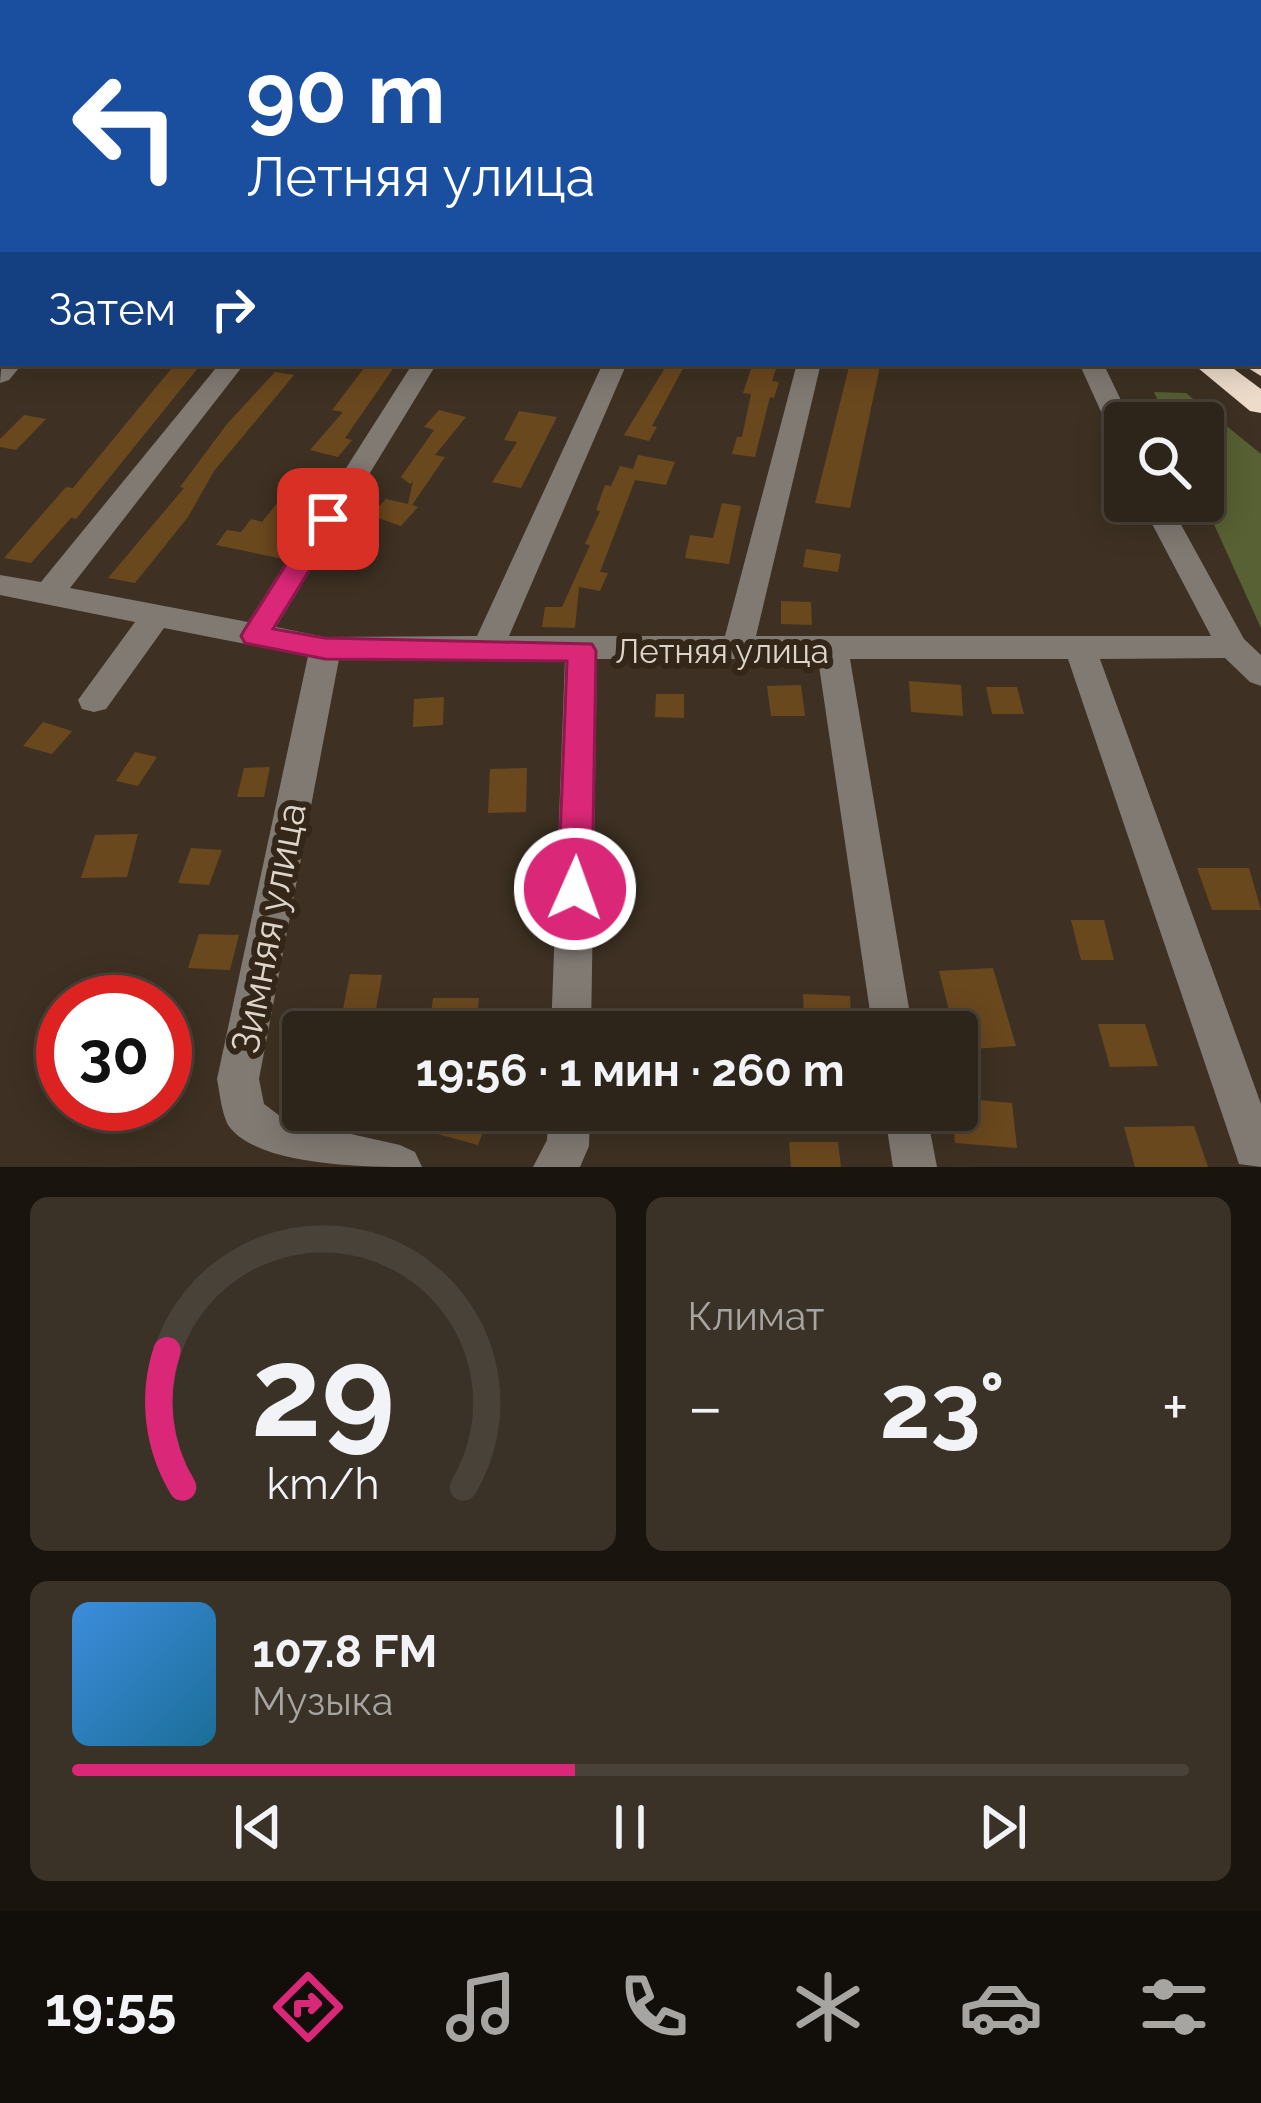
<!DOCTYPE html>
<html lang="ru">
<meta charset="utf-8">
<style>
:root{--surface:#2e251a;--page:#3a3127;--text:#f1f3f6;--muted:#a7a5a2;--line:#494239;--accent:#db2777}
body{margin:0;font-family:Raleway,sans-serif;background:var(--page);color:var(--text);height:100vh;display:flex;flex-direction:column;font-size:45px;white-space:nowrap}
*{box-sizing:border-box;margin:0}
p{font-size:39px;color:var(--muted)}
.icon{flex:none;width:66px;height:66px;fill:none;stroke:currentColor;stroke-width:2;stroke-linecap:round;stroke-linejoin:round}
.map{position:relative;height:1167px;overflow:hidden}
.panel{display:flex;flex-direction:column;gap:30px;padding:30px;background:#19140e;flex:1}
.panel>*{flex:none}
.hud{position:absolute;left:0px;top:0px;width:1263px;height:366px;box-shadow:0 6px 30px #0003,0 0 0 3px var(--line);background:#1a4fa0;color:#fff;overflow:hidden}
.controls{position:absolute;left:1104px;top:402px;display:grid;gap:24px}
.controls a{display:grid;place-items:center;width:120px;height:120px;border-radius:12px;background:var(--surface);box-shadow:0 6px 30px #0003,0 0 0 3px var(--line);font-size:60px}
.speed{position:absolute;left:36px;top:975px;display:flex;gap:24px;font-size:60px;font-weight:700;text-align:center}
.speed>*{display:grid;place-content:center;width:156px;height:156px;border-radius:50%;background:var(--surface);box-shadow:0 6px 30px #0003,0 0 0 3px var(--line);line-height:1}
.speed .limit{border:18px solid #d22;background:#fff;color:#111}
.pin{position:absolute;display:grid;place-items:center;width:102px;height:102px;color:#fff;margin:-51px;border-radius:24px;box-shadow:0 6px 18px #0006}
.me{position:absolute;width:132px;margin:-66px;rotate:2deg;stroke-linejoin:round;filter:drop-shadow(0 0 9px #0008)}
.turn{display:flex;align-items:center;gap:42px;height:252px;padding:0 48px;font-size:54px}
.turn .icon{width:156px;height:156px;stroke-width:2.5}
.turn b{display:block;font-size:84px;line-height:102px}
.then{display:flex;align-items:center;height:114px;padding:0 48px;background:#0003;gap:24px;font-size:45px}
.big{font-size:90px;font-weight:700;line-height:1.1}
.panel .card{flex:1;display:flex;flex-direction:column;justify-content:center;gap:18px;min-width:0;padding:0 42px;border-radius:18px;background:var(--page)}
.panel .dial{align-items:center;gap:0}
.dial svg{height:312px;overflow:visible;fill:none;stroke:var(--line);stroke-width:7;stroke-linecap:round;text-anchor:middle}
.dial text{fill:var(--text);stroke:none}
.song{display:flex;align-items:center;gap:36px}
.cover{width:144px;height:144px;border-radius:18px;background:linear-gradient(135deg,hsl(210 70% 55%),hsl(200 70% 35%))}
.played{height:12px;border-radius:6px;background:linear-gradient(90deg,var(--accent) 45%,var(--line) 45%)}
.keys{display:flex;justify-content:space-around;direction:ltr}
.heat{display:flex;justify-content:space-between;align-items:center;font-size:66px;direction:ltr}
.panel .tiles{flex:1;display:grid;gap:30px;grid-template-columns:1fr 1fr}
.card:last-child{grid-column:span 2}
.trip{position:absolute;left:282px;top:1011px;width:696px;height:120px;border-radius:12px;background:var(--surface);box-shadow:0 6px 30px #0003,0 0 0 3px var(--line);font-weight:700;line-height:120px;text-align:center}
.menu{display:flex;height:192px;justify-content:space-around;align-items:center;background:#120f0a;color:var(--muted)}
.menu .icon{width:84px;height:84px}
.menu .active{color:var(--accent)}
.menu b{font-size:54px;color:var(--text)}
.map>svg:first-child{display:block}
.green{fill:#576133}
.building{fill:#6a481e}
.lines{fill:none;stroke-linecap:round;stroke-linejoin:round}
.minor{fill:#817a73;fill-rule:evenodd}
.highway{fill:#eddcca;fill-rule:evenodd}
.route{fill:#db2777;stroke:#8e194d;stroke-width:3}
.labels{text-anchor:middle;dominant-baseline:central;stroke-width:12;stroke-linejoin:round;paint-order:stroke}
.street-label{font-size:33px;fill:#ddd5cc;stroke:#342719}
.near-street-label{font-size:39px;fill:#ddd5cc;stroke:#342719}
</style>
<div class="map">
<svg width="1261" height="1167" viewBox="0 0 1261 1167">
<rect width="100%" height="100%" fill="#3e3123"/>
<!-- green -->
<polygon class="green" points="1154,392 1186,393 1261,454 1261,628 1203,500 1203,423 1168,423"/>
<!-- building -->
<g class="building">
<polygon points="176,363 202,363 76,519 71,518 31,563 4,558 66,487 73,488"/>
<polygon points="368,363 397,363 345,438 352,440 338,457 310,450 343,412 332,410"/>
<polygon points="668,363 686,363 652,426 657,427 649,441 624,435"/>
<polygon points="753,363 778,363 772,381 779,382 774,398 770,397 755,457 732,454 737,437 742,437 751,394 743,393"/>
<polygon points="850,363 880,366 850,508 815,503"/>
<polygon points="275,372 294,375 214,471 188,517 135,583 108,578 184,488 180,487 227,424"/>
<polygon points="439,410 466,417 435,455 445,457 412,505 418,507 401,526 370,515 386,499 408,504 413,481 410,484 401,477 434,430 424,427"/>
<polygon points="519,411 557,417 521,488 492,482 517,442 504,440"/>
<polygon points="24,415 46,419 16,450 0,447 0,439"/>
<polygon points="638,455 675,462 666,485 635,480 600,572 608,573 600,591 579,587 575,628 542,627 545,607 562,607 590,545 585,544 600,511 596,510 605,485 611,486 620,466 633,469"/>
<polygon points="297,478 324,484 290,527 300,529 283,559 216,545 227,530 241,532 251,519 262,522"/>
<polygon points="722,503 741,506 729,564 685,558 690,535 713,538"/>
<polygon points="806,549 841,554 838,572 803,567"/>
<polygon points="781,601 811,602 812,625 781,624"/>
<polygon points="909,681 961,685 963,716 911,712"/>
<polygon points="801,685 805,716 771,716 767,686"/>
<polygon points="986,687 1017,687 1024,714 992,714"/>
<polygon points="656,694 684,694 684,718 655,717"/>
<polygon points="444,697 443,725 413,727 414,699"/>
<polygon points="43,722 72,731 52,754 23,746"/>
<polygon points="135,752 157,757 138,786 116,781"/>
<polygon points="270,767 264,797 237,797 244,768"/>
<polygon points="527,768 526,812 488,813 490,769"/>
<polygon points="138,834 127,877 81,878 95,835"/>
<polygon points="191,848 222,850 209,885 178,883"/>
<polygon points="1197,868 1249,868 1261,910 1212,910"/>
<polygon points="1071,920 1104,920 1114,960 1081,960"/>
<polygon points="199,934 239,935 230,970 188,968"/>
<polygon points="993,968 1016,1046 959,1050 939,971"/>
<polygon points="350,974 382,975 375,1015 342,1014"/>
<polygon points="803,994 850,996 851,1020 804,1017"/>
<polygon points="433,998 479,998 476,1032 429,1032"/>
<polygon points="1098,1024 1145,1024 1158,1066 1110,1067"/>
<polygon points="957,1098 1012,1103 1017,1148 955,1143 952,1110 957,1110"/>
<polygon points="442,1110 491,1110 478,1145 434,1133"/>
<polygon points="1194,1126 1208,1167 1135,1167 1124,1127"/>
<polygon points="789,1142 838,1142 841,1167 791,1167"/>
</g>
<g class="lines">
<!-- minor -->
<g class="minor">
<polygon points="2,0 18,0 18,3 3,5"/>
<polygon points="452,0 537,0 539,3 454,3"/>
<rect x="0" y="40" width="3" height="10"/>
<rect x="0" y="90" width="3" height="12"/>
<polygon points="3,147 3,159 0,160 0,148"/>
<polygon points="2,358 3,363 23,363 9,380 0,383"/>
<path d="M220,363H245L70,588L248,622L413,363H437L276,627L325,637L477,636L603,363H627L509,636H725L797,363H821L756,636H1211L1140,501H1168L1244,639L1261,655V686L1250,682L1225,658L1100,659L1261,1104V1167L1239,1164L1068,659H850L913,1032H873L818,659H597L591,1032H551L565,659H339L259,1079L264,1104L284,1119L400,1145L415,1152L422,1167C369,1167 257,1167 228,1125C221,1111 220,1094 217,1079L308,656L164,628L106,709L94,712L82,709L78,700L135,622L0,595V575L41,582Z"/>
<polygon points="1079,363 1103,363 1132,423 1125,423 1125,444 1112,436"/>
<polygon points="548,1110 590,1110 589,1146 580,1167 533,1167 547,1140"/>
<polygon points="884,1110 926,1110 937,1167 893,1167"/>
</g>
<!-- highway -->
<g class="highway">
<polygon points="714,0 736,0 738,3 716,3"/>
<polygon points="746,0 768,0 770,3 748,3"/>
<polygon points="1261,356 1261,376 1240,363 1260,363"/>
<polygon points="1192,363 1226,363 1261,389 1261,413 1250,411"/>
</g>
</g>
<!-- route -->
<polygon class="route" points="328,510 341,519 273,629 325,638 592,644 596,651 592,889 587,899 575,904 563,899 558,889 567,661 325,659 245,643 241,636 245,629 319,513"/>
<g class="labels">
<!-- street labels -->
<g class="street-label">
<text x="722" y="651">Летняя улица</text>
</g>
<!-- near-street labels -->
<g class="near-street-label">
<text transform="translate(268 928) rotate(-79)">Зимняя улица</text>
</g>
</g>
</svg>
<div class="controls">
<a><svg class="icon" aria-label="search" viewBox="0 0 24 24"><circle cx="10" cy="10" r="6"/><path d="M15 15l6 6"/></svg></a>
</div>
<div class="speed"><div class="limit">30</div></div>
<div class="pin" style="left:328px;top:519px;background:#d93025"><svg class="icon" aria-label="arrive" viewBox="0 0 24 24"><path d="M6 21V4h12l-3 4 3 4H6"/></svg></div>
<svg class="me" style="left:575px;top:889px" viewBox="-20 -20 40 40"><circle r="17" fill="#db2777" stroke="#fff" stroke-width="3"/><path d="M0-11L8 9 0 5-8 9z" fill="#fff"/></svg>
<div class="trip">19:56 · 1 мин · 260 m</div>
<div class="hud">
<div class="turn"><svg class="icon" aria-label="left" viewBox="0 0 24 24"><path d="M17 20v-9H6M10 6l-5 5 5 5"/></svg><div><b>90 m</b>Летняя улица</div></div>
<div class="then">Затем<svg class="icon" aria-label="right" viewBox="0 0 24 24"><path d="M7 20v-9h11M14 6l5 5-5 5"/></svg></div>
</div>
</div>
<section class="panel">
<div class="tiles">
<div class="card dial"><svg viewBox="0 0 100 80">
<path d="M14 69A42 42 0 1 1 86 69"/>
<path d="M14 69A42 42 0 0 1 10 34" stroke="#db2777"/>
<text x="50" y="56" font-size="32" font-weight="700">29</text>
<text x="50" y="72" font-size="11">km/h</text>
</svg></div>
<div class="card"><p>Климат</p>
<div class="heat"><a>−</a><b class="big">23°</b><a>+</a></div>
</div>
<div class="card">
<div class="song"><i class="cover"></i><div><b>107.8 FM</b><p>Музыка</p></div></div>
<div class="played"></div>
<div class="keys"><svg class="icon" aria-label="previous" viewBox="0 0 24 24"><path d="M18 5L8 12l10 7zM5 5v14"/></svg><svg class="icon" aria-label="pause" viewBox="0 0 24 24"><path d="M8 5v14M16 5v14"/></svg><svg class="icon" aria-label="next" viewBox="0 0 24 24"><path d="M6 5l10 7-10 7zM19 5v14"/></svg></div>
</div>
</div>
</section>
<nav class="menu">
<b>19:55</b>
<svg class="icon active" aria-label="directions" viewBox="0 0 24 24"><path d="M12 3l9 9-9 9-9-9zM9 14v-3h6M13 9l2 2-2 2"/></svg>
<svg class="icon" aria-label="music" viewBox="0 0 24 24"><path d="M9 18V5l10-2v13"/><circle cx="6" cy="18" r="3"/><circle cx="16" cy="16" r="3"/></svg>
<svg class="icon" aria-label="phone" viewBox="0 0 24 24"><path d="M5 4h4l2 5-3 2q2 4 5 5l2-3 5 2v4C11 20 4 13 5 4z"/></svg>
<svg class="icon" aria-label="climate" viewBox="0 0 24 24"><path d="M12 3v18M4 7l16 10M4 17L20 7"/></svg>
<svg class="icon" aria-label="car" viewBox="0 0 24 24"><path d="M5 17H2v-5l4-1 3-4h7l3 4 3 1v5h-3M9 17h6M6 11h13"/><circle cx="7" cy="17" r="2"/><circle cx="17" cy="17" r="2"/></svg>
<svg class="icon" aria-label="filters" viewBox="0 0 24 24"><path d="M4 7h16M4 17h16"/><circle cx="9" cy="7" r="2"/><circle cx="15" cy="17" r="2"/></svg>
</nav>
